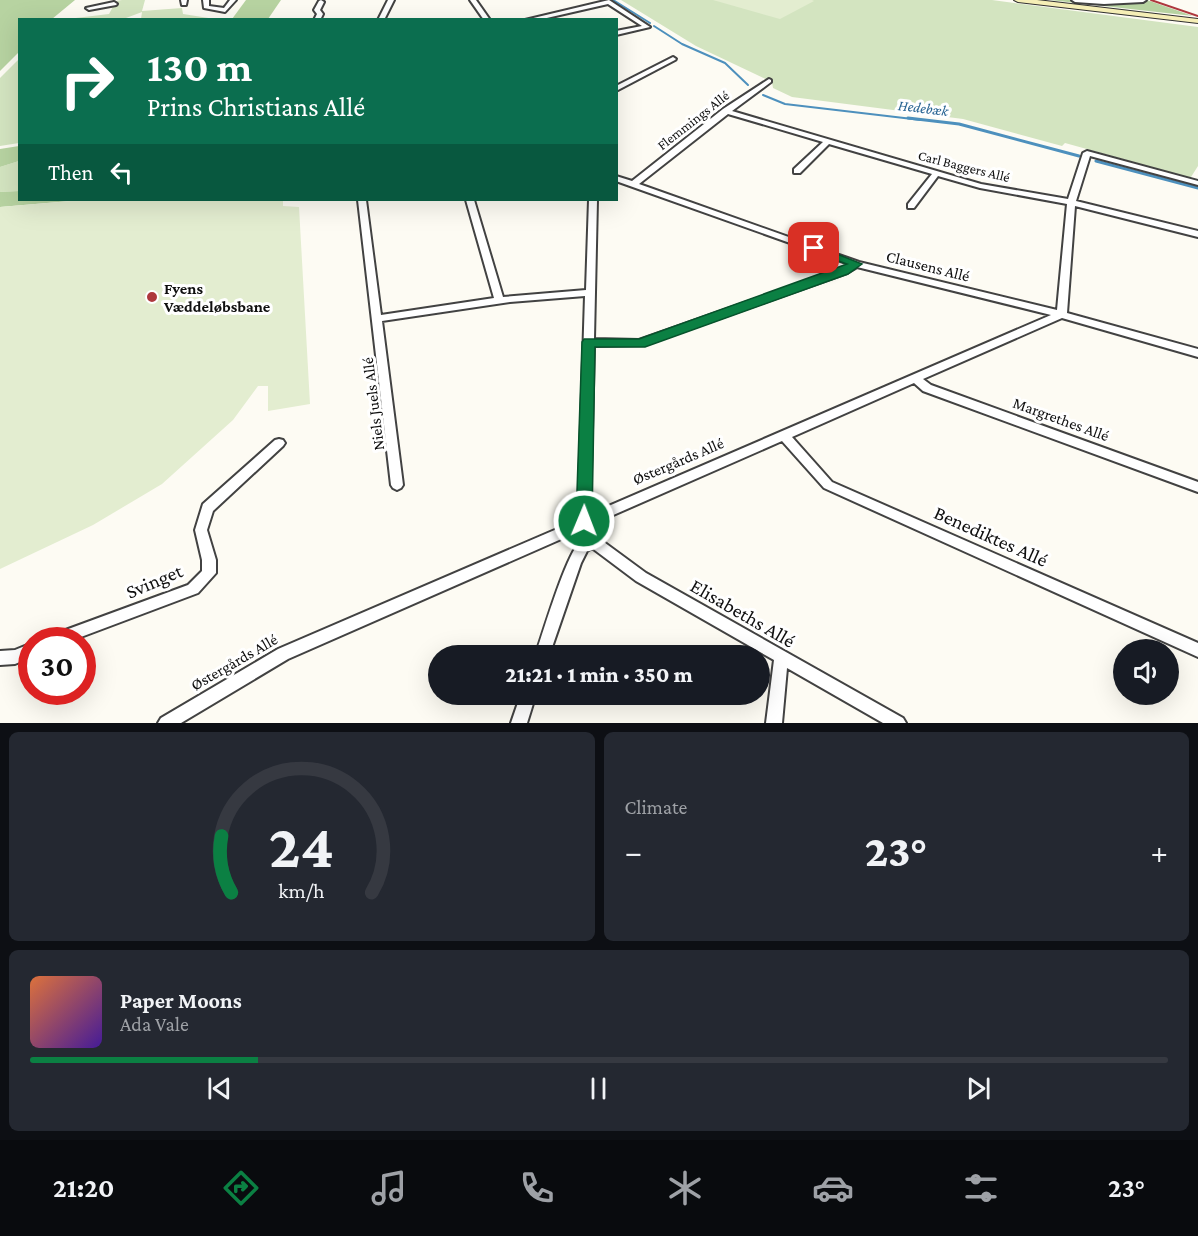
<!DOCTYPE html>
<meta charset="utf-8">
<style>
:root{--surface:#171b24;--page:#242831;--text:#f1f3f6;--muted:#9ea1a6;--line:#363941;--accent:#0b8043}
body{margin:0;font-family:"Crimson Pro",serif;background:var(--page);color:var(--text);height:100vh;display:flex;flex-direction:column;font-size:22px;white-space:nowrap}
*{box-sizing:border-box;margin:0}
p{font-size:20px;color:var(--muted)}
.icon{flex:none;width:33px;height:33px;fill:none;stroke:currentColor;stroke-width:2;stroke-linecap:round;stroke-linejoin:round}
.map{position:relative;height:723px;overflow:hidden}
.sheet{display:flex;flex-direction:column;gap:9px;padding:9px;background:#0d0f14;flex:1}
.sheet>*{flex:none}
.hud{position:absolute;left:18px;top:18px;width:600px;height:183px;border-radius:0px;box-shadow:0 6px 24px #0002;background:#0b6e4f;color:#fff;overflow:hidden}
.buttons{position:absolute;left:1113px;top:639px;display:grid;gap:12px}
.buttons a{display:grid;place-items:center;width:66px;height:66px;border-radius:50%;background:var(--surface);box-shadow:0 6px 24px #0002;font-size:30px}
.speed{position:absolute;left:18px;top:627px;display:flex;gap:12px;font-size:30px;font-weight:700;text-align:center}
.speed>*{display:grid;place-content:center;width:78px;height:78px;border-radius:50%;background:var(--surface);box-shadow:0 6px 24px #0002;line-height:1}
.speed .limit{border:9px solid #d22;background:#fff;color:#111}
.pin{position:absolute;display:grid;place-items:center;width:51px;height:51px;color:#fff;margin:-26px;border-radius:12px;box-shadow:0 3px 9px #0006}
.me{position:absolute;width:66px;margin:-33px;rotate:1deg;stroke-linejoin:round;filter:drop-shadow(0 0 4px #0008)}
.turn{display:flex;align-items:center;gap:21px;height:126px;padding:0 30px;font-size:27px}
.turn .icon{width:78px;height:78px;stroke-width:2.5}
.turn b{display:block;font-size:42px;line-height:51px}
.then{display:flex;align-items:center;height:57px;padding:0 30px;background:#0003;gap:12px;font-size:22px}
.big{font-size:45px;font-weight:800;line-height:1.1}
.sheet .tile{flex:1;display:flex;flex-direction:column;justify-content:center;gap:9px;min-width:0;padding:0 21px;border-radius:9px;background:var(--page)}
.sheet .dial{align-items:center;gap:0}
.dial svg{height:156px;overflow:visible;fill:none;stroke:var(--line);stroke-width:7;stroke-linecap:round;text-anchor:middle}
.dial text{fill:var(--text);stroke:none}
.song{display:flex;align-items:center;gap:18px}
.cover{width:72px;height:72px;border-radius:9px;background:linear-gradient(135deg,hsl(20 70% 55%),hsl(260 70% 35%))}
.played{height:6px;border-radius:3px;background:linear-gradient(90deg,var(--accent) 20%,var(--line) 20%)}
.keys{display:flex;justify-content:space-around;direction:ltr}
.heat{display:flex;justify-content:space-between;align-items:center;font-size:33px;direction:ltr}
.sheet .tiles{flex:1;display:grid;gap:9px;grid-template-columns:1fr 1fr}
.tile:last-child{grid-column:span 2}
.trip{position:absolute;left:428px;top:645px;width:342px;height:60px;border-radius:30px;background:var(--surface);box-shadow:0 6px 24px #0002;font-weight:800;line-height:60px;text-align:center}
.tabs{display:flex;height:96px;justify-content:space-around;align-items:center;background:#090b0e;color:var(--muted)}
.tabs .icon{width:42px;height:42px}
.tabs .current{color:var(--accent)}
.tabs b{font-size:27px;color:var(--text)}
.map>svg:first-child{display:block}
.green{fill:#d3e4c0}
.forest{fill:#b7d3a1}
.pitch{fill:#e3edd0}
.lines{fill:none;stroke-linecap:round;stroke-linejoin:round}
.stream-far1{stroke:#4d90bd;stroke-width:2}
.stream{stroke:#4d90bd;stroke-width:3}
.minor-casing{stroke:#424242;stroke-width:4}
.secondary-casing{stroke:#313131;stroke-width:2}
.minor{fill:#fff;fill-rule:evenodd}
.secondary{fill:#f5eeb6;fill-rule:evenodd}
.rail{stroke:#ae383d;stroke-width:2}
.route{fill:#0b8043;stroke:#07532c;stroke-width:1.5}
.poi-dot{fill:#ae383d;stroke:#fff;stroke-width:2}
.labels{text-anchor:middle;dominant-baseline:central;stroke-width:6;stroke-linejoin:round;paint-order:stroke}
.far-street-label{font-size:14px;fill:#0f0f0f;stroke:#fff}
.far-water-label{font-size:15px;font-style:italic;fill:#276392;stroke:#fff}
.street-label{font-size:16px;fill:#0f0f0f;stroke:#fff}
.poi-label{font-size:16px;font-weight:bold;fill:#0f0f0f;stroke:#fff;text-anchor:start}
.near-street-label{font-size:20px;fill:#0f0f0f;stroke:#fff}
</style>
<div class="map">
<svg width="1198" height="723" viewBox="0 0 1198 723">
<rect width="100%" height="100%" fill="#fdfbf3"/>
<!-- green -->
<g class="green">
<polygon points="122,0 145,0 142,11 182,8 183,14 215,19 141,19 142,12 126,18 128,19 59,20 109,14 116,1"/>
<polygon points="621,0 992,0 1198,27 1198,166 1191,177 1188,177 1065,143 1062,146 963,119 792,97 773,88 772,82 696,46"/>
<polygon points="19,59 19,143 0,146 0,78"/>
<polygon points="19,161 19,191 0,192 0,167"/>
</g>
<!-- forest -->
<g class="forest">
<polygon points="0,0 75,0 52,19 20,20 19,52 0,71"/>
<polygon points="246,0 281,0 268,19 232,19"/>
<polygon points="1050,0 1147,0 1193,16"/>
<polygon points="19,146 19,161 0,167 0,149"/>
<polygon points="19,191 20,200 82,200 0,207 0,192"/>
</g>
<!-- pitch -->
<g class="pitch">
<polygon points="713,0 812,0 814,1 780,19"/>
<polygon points="82,200 283,200 283,206 299,207 310,404 268,411 268,386 258,386 233,420 162,484 93,525 0,569 0,207"/>
</g>
<g class="lines">
<!-- stream-far1 -->
<g class="stream-far1">
<polyline points="613,0 650,23"/>
<polyline points="654,26 682,44 725,63 748,85"/>
<polyline points="763,95 785,104 921,120"/>
</g>
<!-- stream -->
<g class="stream">
<polyline points="908,118 959,124 1079,156"/>
<polyline points="1096,161 1198,188"/>
</g>
<defs>
<g id="minor">
<polygon points="181,0 187,0 186,5 182,5"/>
<polygon points="203,0 209,0 209,6 224,8 230,0 236,0 225,12 204,8"/>
<polygon points="321,0 324,2 320,10 323,14 320,20 314,20 317,14 314,10 319,1"/>
<polygon points="388,0 394,0 384,20 378,20"/>
<polygon points="470,0 476,0 490,20 484,20"/>
<polygon points="609,0 650,27 616,35 616,31 642,26 608,4 538,20 525,20"/>
<polygon points="1072,0 1146,0 1143,2 1104,4 1075,2"/>
<polygon points="114,2 117,4 116,5 89,10 86,8"/>
<polygon points="673,57 676,59 675,60 616,91 616,86"/>
<path d="M769,79L771,80V82L732,111L981,184L1068,199L1083,153L1087,151L1198,181V185L1090,156L1076,201L1198,231V237L1075,206L1067,313L1198,349V357L1062,318L923,379L931,385L1198,482V492L923,391L914,383L792,437L832,482L1198,643V657L824,488L782,441L586,527L597,537L646,573L903,718L906,723H883L787,668L782,723H766L774,660L636,581L592,548L587,551L581,563L549,656H535C543,634 567,550 582,540L575,533L288,659L181,723H158L161,718L278,649L578,520L585,296L510,302L382,321L403,485L401,488L397,490L393,488L391,485L358,200H366L381,315L494,298L466,200H474L503,297L586,290L589,200H597L594,339L639,340L841,269L849,264L616,181V176L632,181L723,109ZM728,114L823,142L794,169V173H800L829,144L932,174L908,204V208H914L938,176L980,188L1067,204L1057,310L859,262L639,184ZM857,267L1051,315L590,514L594,346L644,345L847,273Z"/>
<polygon points="279,439 283,440 285,443 283,446 213,511 207,530 216,560 216,573 198,593 73,640 50,640 52,635 188,585 202,571 202,560 195,530 203,504 275,440"/>
<polygon points="32,643 32,657 15,664 0,665 0,651 15,650"/>
<polygon points="521,694 536,694 527,723 511,723"/>
</g>
<polygon id="secondary" points="1014,0 1037,0 1198,19 1198,23 1018,2"/>
</defs>
<!-- minor casing -->
<use href="#minor" class="minor-casing"/>
<!-- secondary casing -->
<use href="#secondary" class="secondary-casing"/>
<!-- minor -->
<use href="#minor" class="minor"/>
<!-- secondary -->
<use href="#secondary" class="secondary"/>
<!-- rail -->
<polyline class="rail" points="1151,0 1198,16"/>
</g>
<!-- route -->
<polygon class="route" points="814,245 862,264 848,274 645,347 595,347 592,521 590,526 584,528 578,526 576,521 582,342 584,339 639,339 847,264 810,251 810,246"/>
<!-- markers -->
<circle class="poi-dot" cx="152" cy="297" r="6"/>
<g class="labels">
<!-- far-street labels -->
<g class="far-street-label">
<text transform="translate(693 120) rotate(-38)">Flemmings Allé</text>
<text transform="translate(964 166) rotate(14)">Carl Baggers Allé</text>
</g>
<!-- far-water labels -->
<g class="far-water-label">
<text transform="translate(923 108) rotate(7)">Hedebæk</text>
</g>
<!-- street labels -->
<g class="street-label">
<text transform="translate(928 266) rotate(14)">Clausens Allé</text>
<text transform="translate(373 404) rotate(-97)">Niels Juels Allé</text>
<text transform="translate(1061 419) rotate(20)">Margrethes Allé</text>
<text transform="translate(678 461) rotate(-23)">Østergårds Allé</text>
<text transform="translate(234 662) rotate(-30)">Østergårds Allé</text>
</g>
<!-- poi labels -->
<g class="poi-label">
<text x="164" y="288">Fyens<tspan x="164" dy="18">Væddeløbsbane</tspan></text>
</g>
<!-- near-street labels -->
<g class="near-street-label">
<text transform="translate(991 536) rotate(24)">Benediktes Allé</text>
<text transform="translate(154 581) rotate(-23)">Svinget</text>
<text transform="translate(743 613) rotate(30)">Elisabeths Allé</text>
</g>
</g>
</svg>
<div class="buttons">
<a><svg class="icon" aria-label="sound" viewBox="0 0 24 24"><path d="M4 9h4l5-4v14l-5-4H4zM17 9q2 3 0 6"/></svg></a>
</div>
<div class="speed"><div class="limit">30</div></div>
<div class="pin" style="left:814px;top:248px;background:#d93025"><svg class="icon" aria-label="arrive" viewBox="0 0 24 24"><path d="M6 21V4h12l-3 4 3 4H6"/></svg></div>
<svg class="me" style="left:584px;top:521px" viewBox="-20 -20 40 40"><circle r="17" fill="#0b8043" stroke="#fff" stroke-width="3"/><path d="M0-11L8 9 0 5-8 9z" fill="#fff"/></svg>
<div class="trip">21:21 · 1 min · 350 m</div>
<div class="hud">
<div class="turn"><svg class="icon" aria-label="right" viewBox="0 0 24 24"><path d="M7 20v-9h11M14 6l5 5-5 5"/></svg><div><b>130 m</b>Prins Christians Allé</div></div>
<div class="then">Then<svg class="icon" aria-label="left" viewBox="0 0 24 24"><path d="M17 20v-9H6M10 6l-5 5 5 5"/></svg></div>
</div>
</div>
<section class="sheet">
<div class="tiles">
<div class="tile dial"><svg viewBox="0 0 100 80">
<path d="M14 69A42 42 0 1 1 86 69"/>
<path d="M14 69A42 42 0 0 1 9 40" stroke="#0b8043"/>
<text x="50" y="56" font-size="32" font-weight="700">24</text>
<text x="50" y="72" font-size="11">km/h</text>
</svg></div>
<div class="tile"><p>Climate</p>
<div class="heat"><a>−</a><b class="big">23°</b><a>+</a></div>
</div>
<div class="tile">
<div class="song"><i class="cover"></i><div><b>Paper Moons</b><p>Ada Vale</p></div></div>
<div class="played"></div>
<div class="keys"><svg class="icon" aria-label="previous" viewBox="0 0 24 24"><path d="M18 5L8 12l10 7zM5 5v14"/></svg><svg class="icon" aria-label="pause" viewBox="0 0 24 24"><path d="M8 5v14M16 5v14"/></svg><svg class="icon" aria-label="next" viewBox="0 0 24 24"><path d="M6 5l10 7-10 7zM19 5v14"/></svg></div>
</div>
</div>
</section>
<nav class="tabs">
<b>21:20</b>
<svg class="icon current" aria-label="directions" viewBox="0 0 24 24"><path d="M12 3l9 9-9 9-9-9zM9 14v-3h6M13 9l2 2-2 2"/></svg>
<svg class="icon" aria-label="music" viewBox="0 0 24 24"><path d="M9 18V5l10-2v13"/><circle cx="6" cy="18" r="3"/><circle cx="16" cy="16" r="3"/></svg>
<svg class="icon" aria-label="phone" viewBox="0 0 24 24"><path d="M5 4h4l2 5-3 2q2 4 5 5l2-3 5 2v4C11 20 4 13 5 4z"/></svg>
<svg class="icon" aria-label="climate" viewBox="0 0 24 24"><path d="M12 3v18M4 7l16 10M4 17L20 7"/></svg>
<svg class="icon" aria-label="car" viewBox="0 0 24 24"><path d="M5 17H2v-5l4-1 3-4h7l3 4 3 1v5h-3M9 17h6M6 11h13"/><circle cx="7" cy="17" r="2"/><circle cx="17" cy="17" r="2"/></svg>
<svg class="icon" aria-label="filters" viewBox="0 0 24 24"><path d="M4 7h16M4 17h16"/><circle cx="9" cy="7" r="2"/><circle cx="15" cy="17" r="2"/></svg>
<b>23°</b>
</nav>
